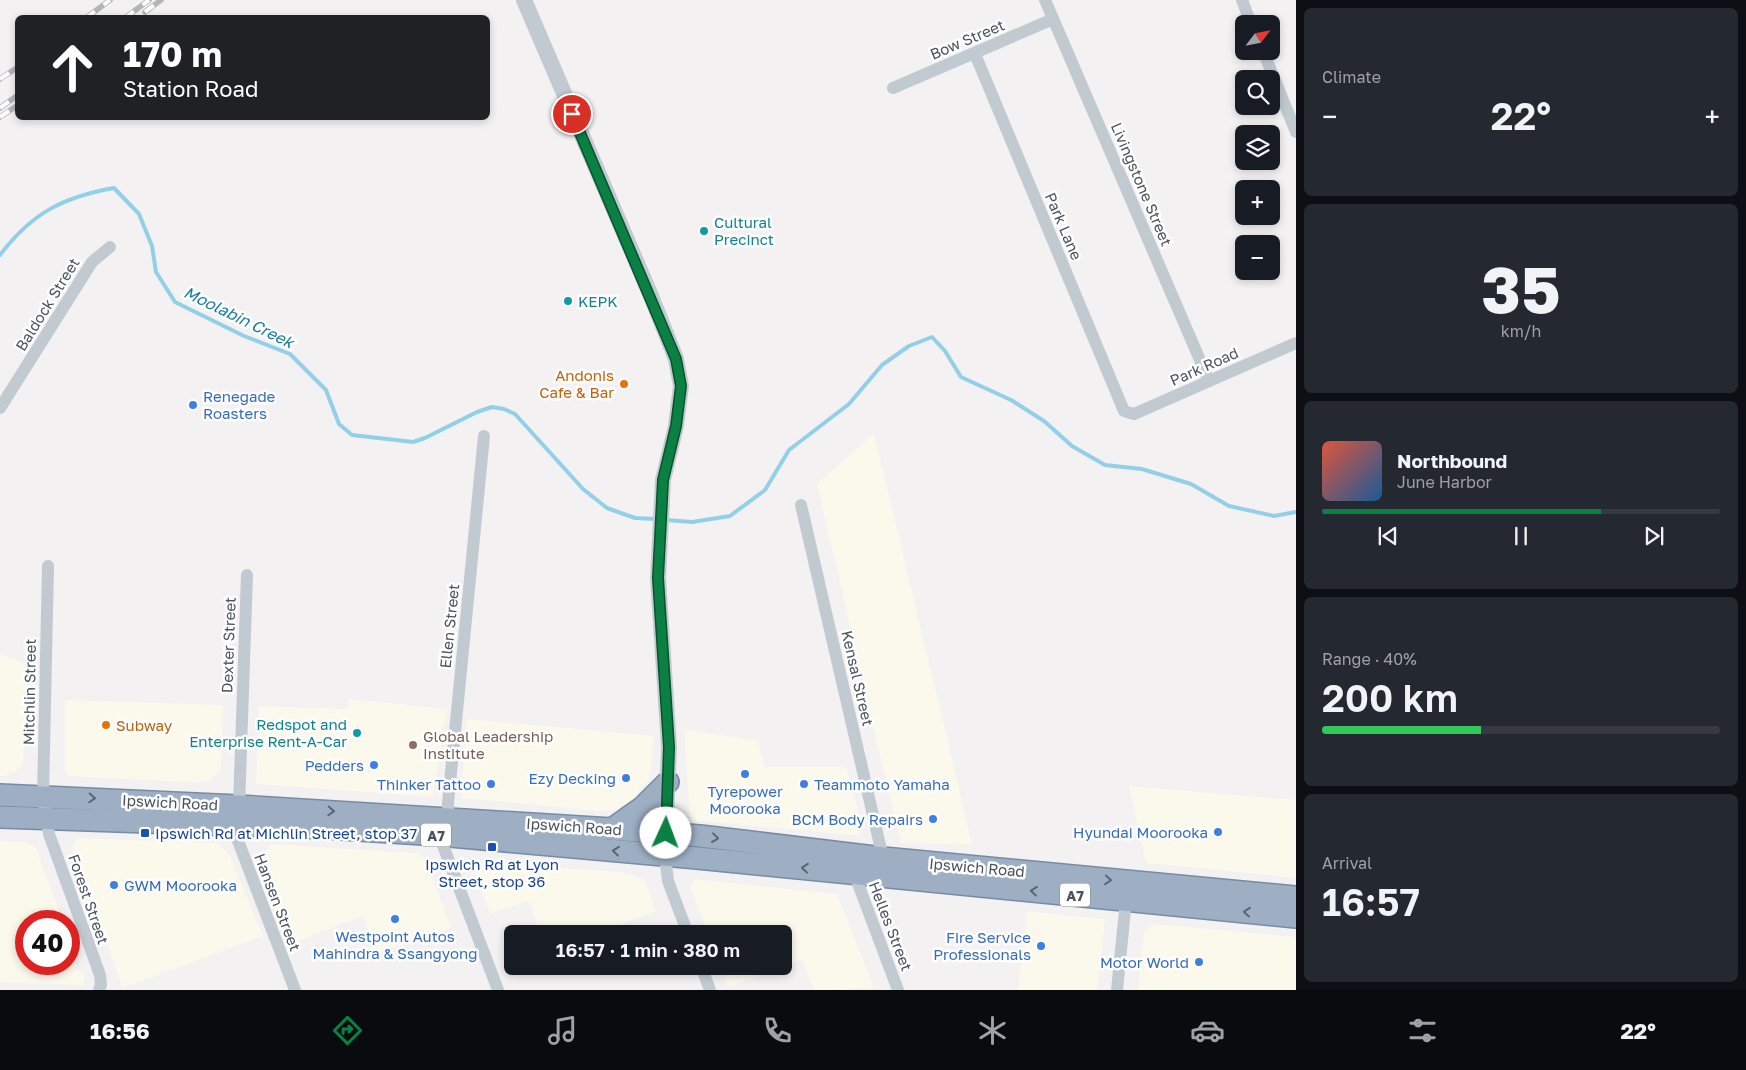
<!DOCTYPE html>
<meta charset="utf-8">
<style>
:root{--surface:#171b24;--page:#242831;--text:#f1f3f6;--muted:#9ea1a6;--line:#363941;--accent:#0b8043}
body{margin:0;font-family:"Golos Text",sans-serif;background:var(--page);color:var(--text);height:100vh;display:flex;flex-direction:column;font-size:19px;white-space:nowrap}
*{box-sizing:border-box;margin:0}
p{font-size:16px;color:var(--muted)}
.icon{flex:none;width:28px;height:28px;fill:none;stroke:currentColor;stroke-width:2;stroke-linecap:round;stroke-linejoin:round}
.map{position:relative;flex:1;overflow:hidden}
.details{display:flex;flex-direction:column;gap:8px;padding:8px;background:#0d0f14;width:450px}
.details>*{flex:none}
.hud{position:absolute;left:15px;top:15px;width:475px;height:105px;border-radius:8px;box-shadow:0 2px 8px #0003;background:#202124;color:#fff;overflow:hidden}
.needle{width:32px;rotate:58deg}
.controls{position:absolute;left:1235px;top:15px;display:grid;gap:10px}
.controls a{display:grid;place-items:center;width:45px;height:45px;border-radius:8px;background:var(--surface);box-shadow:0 2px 8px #0003;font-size:25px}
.speed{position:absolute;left:15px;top:910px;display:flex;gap:10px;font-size:25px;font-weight:700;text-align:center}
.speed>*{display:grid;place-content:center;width:65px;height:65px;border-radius:50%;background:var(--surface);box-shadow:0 2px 8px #0003;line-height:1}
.speed .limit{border:8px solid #d22;background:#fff;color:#111}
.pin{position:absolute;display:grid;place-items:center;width:42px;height:42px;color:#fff;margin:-21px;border:2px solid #fff;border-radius:50%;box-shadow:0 1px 5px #0007}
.me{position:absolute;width:55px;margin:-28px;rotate:2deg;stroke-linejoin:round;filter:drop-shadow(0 0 4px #0008)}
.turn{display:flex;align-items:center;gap:18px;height:105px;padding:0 25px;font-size:22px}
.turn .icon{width:65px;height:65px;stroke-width:2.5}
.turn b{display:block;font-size:35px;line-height:42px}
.big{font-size:38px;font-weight:600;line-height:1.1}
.details .card{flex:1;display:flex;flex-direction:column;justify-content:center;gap:8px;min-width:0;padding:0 18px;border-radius:8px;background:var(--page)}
.details .dial{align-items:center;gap:0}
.dial b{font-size:65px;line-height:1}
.song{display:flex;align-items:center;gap:15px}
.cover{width:60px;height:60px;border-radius:8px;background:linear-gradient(135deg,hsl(10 70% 55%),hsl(210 70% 35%))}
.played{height:5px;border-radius:2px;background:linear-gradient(90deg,var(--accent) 70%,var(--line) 70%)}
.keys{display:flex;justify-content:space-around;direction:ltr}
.heat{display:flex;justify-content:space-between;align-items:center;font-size:28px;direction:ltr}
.charge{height:8px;border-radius:4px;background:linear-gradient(90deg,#34c759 40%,var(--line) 0)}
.trip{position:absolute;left:504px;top:925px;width:288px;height:50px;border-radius:8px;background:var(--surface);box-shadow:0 2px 8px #0003;font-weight:600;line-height:50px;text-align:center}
.tabs{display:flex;height:80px;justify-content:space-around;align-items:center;background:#090b0e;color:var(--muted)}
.tabs .icon{width:35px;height:35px}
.tabs .on{color:var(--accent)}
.tabs b{font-size:22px;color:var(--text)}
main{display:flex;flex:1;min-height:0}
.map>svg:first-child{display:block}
.commercial{fill:#fbf8ec}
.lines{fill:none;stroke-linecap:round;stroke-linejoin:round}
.stream{stroke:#92d0e8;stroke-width:4}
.trunk-casing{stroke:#768ba8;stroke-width:24}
.minor{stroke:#c2cad1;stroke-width:12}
.tertiary{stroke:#c2cad1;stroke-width:16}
.trunk{stroke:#9eafc4;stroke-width:21}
.rail-casing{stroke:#b3b5ba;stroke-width:5.5}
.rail{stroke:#fff;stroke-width:4;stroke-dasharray:11;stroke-linecap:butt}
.oneway{stroke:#5a6572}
.route-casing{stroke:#07532c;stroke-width:12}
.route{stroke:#0b8043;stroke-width:9}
.culture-dot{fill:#0f9aa8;stroke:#fff;stroke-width:2}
.food-dot{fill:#e8710a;stroke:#fff;stroke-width:2}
.shop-dot{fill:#3f7fe0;stroke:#fff;stroke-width:2}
.education-dot{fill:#8d6e63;stroke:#fff;stroke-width:2}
.transit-dot{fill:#1a4fb4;stroke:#fff;stroke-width:2}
.labels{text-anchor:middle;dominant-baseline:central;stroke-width:5;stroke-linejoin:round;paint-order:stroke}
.shield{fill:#fff;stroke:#80868e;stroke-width:1}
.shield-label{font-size:14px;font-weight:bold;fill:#49525d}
.street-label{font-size:15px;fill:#49525d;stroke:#fff}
.culture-label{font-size:15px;fill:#0d838f;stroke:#fff;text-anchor:start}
.food-label{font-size:15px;fill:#c56008;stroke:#fff;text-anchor:end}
.shop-label{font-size:15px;fill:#366cbe;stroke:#fff;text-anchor:end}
.education-label{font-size:15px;fill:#785e54;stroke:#fff;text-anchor:start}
.transit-label{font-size:15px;fill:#164399;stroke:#fff;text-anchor:start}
.water-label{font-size:16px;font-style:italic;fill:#157da5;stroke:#fff}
</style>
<main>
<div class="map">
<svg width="1296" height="990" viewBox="0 0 1296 990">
<rect width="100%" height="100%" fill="#f3f1f1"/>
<!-- commercial -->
<g class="commercial">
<polygon points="874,433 956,775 972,845 901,843 888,790 817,484"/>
<polygon points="0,654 28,664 23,764 17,771 5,776 0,776"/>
<polygon points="349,699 447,709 433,797 256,784 259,706 348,709"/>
<polygon points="65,700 223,705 221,770 210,780 199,783 69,776 65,772"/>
<polygon points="467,719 654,736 649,779 632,800 614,810 601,811 461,798"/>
<polygon points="684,729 758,741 765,767 846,767 860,818 861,836 690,820"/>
<polygon points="1129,786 1296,800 1296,878 1146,863"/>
<polygon points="77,838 217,843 229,854 263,936 123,988 72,849"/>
<polygon points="0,841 27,842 36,848 63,921 26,921 26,964 69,964 69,944 78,969 86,977 83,985 0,982"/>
<polygon points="271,844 417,853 426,860 451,928 377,953 362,916 293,943 263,867 263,855"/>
<polygon points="479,863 623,872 645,880 656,911 595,934 541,934 529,901 490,914 473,866"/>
<polygon points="695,879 837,894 874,988 814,990 802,960 728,987 720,966 782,966 782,934 708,934 690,886"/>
<polygon points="1027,911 1105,919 1097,990 1018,990"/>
<polygon points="1155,924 1296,937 1296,990 1138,990 1144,932"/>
</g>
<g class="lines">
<!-- stream -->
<g class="stream">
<path d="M0,255C32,213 63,197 114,188L139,214L152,246L156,272L175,302L244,336L290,354L326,390L339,424L352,435L413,442L425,438L477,412L492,407L504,409L515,414L583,489L607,508L635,518L656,519"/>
<polyline points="666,520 692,522 730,516 765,490 789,450 849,404 882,365 909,346 932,337 945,351 961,377 1011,400 1044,421 1072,446 1105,465 1142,469 1191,484 1229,506 1274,516 1296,512"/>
</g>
<defs>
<g id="trunk">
<polyline points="0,795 239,806 612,829 700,836 883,858 1296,897"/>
<polyline points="0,817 326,828 439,835 697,858 1296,917"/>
<polyline points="612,829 643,807 668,782"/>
</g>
</defs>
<!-- trunk casing -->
<use href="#trunk" class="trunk-casing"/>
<!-- minor -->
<g class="minor">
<polyline points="1045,0 1209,381"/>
<polyline points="1242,0 1251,24"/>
<polyline points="1263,51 1296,132"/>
<polyline points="975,54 1124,411 1134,414 1296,343"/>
<polyline points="893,88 1053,19"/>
<polyline points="0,408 92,262 110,247"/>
<polyline points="801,505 883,858"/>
<polyline points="48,566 43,796 49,834 100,975 101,985 99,990"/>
<polyline points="239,806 247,575"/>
<polyline points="449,818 448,803 484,436"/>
<polyline points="232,825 295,990"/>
<polyline points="439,835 498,990"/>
<polyline points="665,856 668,881 688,934"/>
<polyline points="854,873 898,990"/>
<polyline points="701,966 710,990"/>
<polyline points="1117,990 1126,900"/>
</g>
<!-- tertiary -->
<polyline class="tertiary" points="524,0 651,296 676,359 681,386 676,426 663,480 658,578 669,747 665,844"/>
<!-- trunk -->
<use href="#trunk" class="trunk"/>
<defs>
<g id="rail">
<polyline points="145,12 161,0"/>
<polyline points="86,18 110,0"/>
<polyline points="125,18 149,0"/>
<polyline points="0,79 18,67"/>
<polyline points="0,108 18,95"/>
<polyline points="0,117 18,105"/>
</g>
</defs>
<!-- rail casing -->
<use href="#rail" class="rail-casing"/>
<!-- rail -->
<use href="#rail" class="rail"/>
</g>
<!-- one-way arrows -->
<defs><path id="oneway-chevron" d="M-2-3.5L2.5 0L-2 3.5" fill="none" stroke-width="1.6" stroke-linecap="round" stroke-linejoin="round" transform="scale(1.25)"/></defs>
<g class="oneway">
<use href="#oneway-chevron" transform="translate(92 798) rotate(3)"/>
<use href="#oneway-chevron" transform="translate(331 811) rotate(3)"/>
<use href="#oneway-chevron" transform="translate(715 838) rotate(7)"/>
<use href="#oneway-chevron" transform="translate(616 851) rotate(-174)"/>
<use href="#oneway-chevron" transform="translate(805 868) rotate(-174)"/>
<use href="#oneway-chevron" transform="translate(1108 880) rotate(5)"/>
<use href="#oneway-chevron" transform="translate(1034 891) rotate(-174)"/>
<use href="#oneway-chevron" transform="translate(1247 912) rotate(-174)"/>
</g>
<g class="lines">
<defs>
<polyline id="route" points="572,114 676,359 681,386 676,426 663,480 658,578 669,747 666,833"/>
</defs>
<!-- route casing -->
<use href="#route" class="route-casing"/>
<!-- route -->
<use href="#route" class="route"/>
</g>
<!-- markers -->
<g class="culture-dot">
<circle cx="704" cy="231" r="5"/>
<circle cx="568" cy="301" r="5"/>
<circle cx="357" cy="733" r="5"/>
</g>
<g class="food-dot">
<circle cx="624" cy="384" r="5"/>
<circle cx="106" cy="725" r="5"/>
</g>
<g class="shop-dot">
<circle cx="193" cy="405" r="5"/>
<circle cx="374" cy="765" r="5"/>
<circle cx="745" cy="774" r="5"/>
<circle cx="626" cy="778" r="5"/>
<circle cx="491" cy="784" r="5"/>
<circle cx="804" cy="784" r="5"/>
<circle cx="933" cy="819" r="5"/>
<circle cx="1218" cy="832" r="5"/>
<circle cx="114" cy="885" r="5"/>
<circle cx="395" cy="919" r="5"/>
<circle cx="1041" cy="946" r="5"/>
<circle cx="1199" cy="962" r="5"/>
</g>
<circle class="education-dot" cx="413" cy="745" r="5"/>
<g class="transit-dot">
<rect x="140" y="828" width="10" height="10" rx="2.5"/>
<rect x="487" y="842" width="10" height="10" rx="2.5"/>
</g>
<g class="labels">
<!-- shield labels -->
<g class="shield">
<rect x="421" y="823.5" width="30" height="23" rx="4"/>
<rect x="1060" y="883.5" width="30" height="23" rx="4"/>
</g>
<g class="shield-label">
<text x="436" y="835">A7</text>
<text x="1075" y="895">A7</text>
</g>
<!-- street labels -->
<g class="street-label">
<text transform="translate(967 39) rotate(-23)">Bow Street</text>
<text transform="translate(1142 184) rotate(67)">Livingstone Street</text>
<text transform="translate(1064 226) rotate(67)">Park Lane</text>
<text transform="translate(47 304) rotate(-58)">Baldock Street</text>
<text transform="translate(1204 366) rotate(-24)">Park Road</text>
<text transform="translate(449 626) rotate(-84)">Ellen Street</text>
<text transform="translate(228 645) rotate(-88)">Dexter Street</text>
<text transform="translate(858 678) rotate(77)">Kensal Street</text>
<text transform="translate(29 692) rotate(-89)">Mitchlin Street</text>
<text transform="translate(170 802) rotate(3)">Ipswich Road</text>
<text transform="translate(574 826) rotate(4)">Ipswich Road</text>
<text transform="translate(977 867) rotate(5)">Ipswich Road</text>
<text transform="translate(89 899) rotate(71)">Forest Street</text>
<text transform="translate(278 902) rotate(69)">Hansen Street</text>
<text transform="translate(891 926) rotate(69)">Helles Street</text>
</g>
<!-- culture labels -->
<g class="culture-label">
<text x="714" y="222">Cultural<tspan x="714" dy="17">Precinct</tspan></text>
<text x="578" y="301">KEPK</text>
<text x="347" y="724" text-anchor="end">Redspot and<tspan x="347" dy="17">Enterprise Rent-A-Car</tspan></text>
</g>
<!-- food labels -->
<g class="food-label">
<text x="614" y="375">Andonis<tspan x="614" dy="17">Cafe &amp; Bar</tspan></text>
<text x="116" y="725" text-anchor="start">Subway</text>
</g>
<!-- shop labels -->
<g class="shop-label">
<text x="203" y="396" text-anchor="start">Renegade<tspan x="203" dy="17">Roasters</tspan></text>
<text x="364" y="765">Pedders</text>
<text x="616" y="778">Ezy Decking</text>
<text x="481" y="784">Thinker Tattoo</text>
<text x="814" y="784" text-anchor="start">Teammoto Yamaha</text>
<text x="745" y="791" text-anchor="middle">Tyrepower<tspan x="745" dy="17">Moorooka</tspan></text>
<text x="923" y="819">BCM Body Repairs</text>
<text x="1208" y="832">Hyundai Moorooka</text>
<text x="124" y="885" text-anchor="start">GWM Moorooka</text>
<text x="395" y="936" text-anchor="middle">Westpoint Autos<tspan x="395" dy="17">Mahindra &amp; Ssangyong</tspan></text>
<text x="1031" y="937">Fire Service<tspan x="1031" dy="17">Professionals</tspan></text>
<text x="1189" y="962">Motor World</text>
</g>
<!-- education labels -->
<g class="education-label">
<text x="423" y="736">Global Leadership<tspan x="423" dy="17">Institute</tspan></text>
</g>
<!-- transit labels -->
<g class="transit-label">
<text x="155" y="833">Ipswich Rd at Michlin Street, stop 37</text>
<text x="492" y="864" text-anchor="middle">Ipswich Rd at Lyon<tspan x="492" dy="17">Street, stop 36</tspan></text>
</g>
<!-- water labels -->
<g class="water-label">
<text transform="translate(239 317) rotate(26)">Moolabin Creek</text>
</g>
</g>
</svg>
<div class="controls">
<a><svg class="needle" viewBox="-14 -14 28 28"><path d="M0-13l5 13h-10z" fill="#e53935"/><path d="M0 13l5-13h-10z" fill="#9ea1a6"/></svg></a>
<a><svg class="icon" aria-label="search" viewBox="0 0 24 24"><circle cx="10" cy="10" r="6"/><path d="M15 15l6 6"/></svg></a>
<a><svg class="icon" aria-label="layers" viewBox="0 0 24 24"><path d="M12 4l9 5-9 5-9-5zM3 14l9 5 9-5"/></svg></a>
<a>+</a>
<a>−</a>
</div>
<div class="speed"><div class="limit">40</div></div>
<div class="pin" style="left:572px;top:114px;background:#d93025"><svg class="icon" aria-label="arrive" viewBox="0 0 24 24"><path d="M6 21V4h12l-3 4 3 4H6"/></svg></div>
<svg class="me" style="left:666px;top:833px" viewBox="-20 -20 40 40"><circle r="19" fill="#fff"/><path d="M0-13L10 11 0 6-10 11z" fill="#0b8043"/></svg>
<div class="trip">16:57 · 1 min · 380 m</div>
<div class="hud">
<div class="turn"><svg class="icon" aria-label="ahead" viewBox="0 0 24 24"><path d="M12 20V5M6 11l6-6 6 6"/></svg><div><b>170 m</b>Station Road</div></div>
</div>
</div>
<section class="details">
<div class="card"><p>Climate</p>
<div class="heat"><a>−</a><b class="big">22°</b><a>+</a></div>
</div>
<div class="card dial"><b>35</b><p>km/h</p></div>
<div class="card">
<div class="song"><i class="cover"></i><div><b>Northbound</b><p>June Harbor</p></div></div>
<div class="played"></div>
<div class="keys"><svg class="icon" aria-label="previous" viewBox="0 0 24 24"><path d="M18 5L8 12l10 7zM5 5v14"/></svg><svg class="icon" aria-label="pause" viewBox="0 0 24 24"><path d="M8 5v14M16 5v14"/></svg><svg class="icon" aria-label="next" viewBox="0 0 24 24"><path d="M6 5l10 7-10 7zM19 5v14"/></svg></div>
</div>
<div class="card"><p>Range · 40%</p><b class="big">200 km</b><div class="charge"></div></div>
<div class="card"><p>Arrival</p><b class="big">16:57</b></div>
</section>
</main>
<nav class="tabs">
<b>16:56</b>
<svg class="icon on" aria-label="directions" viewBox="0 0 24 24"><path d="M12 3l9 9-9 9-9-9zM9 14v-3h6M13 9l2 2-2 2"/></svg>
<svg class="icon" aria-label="music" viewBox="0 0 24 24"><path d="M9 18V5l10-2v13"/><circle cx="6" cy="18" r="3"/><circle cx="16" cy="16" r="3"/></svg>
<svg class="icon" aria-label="phone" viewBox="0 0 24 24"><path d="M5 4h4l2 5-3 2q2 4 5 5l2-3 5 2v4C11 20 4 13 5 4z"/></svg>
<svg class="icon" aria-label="climate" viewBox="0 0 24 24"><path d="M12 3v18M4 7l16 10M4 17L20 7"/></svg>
<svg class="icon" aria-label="car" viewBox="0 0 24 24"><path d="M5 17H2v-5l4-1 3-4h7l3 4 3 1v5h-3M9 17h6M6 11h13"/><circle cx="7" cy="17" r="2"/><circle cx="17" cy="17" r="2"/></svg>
<svg class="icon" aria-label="filters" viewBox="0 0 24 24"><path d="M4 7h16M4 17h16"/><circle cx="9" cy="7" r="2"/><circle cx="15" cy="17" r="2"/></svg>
<b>22°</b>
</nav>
